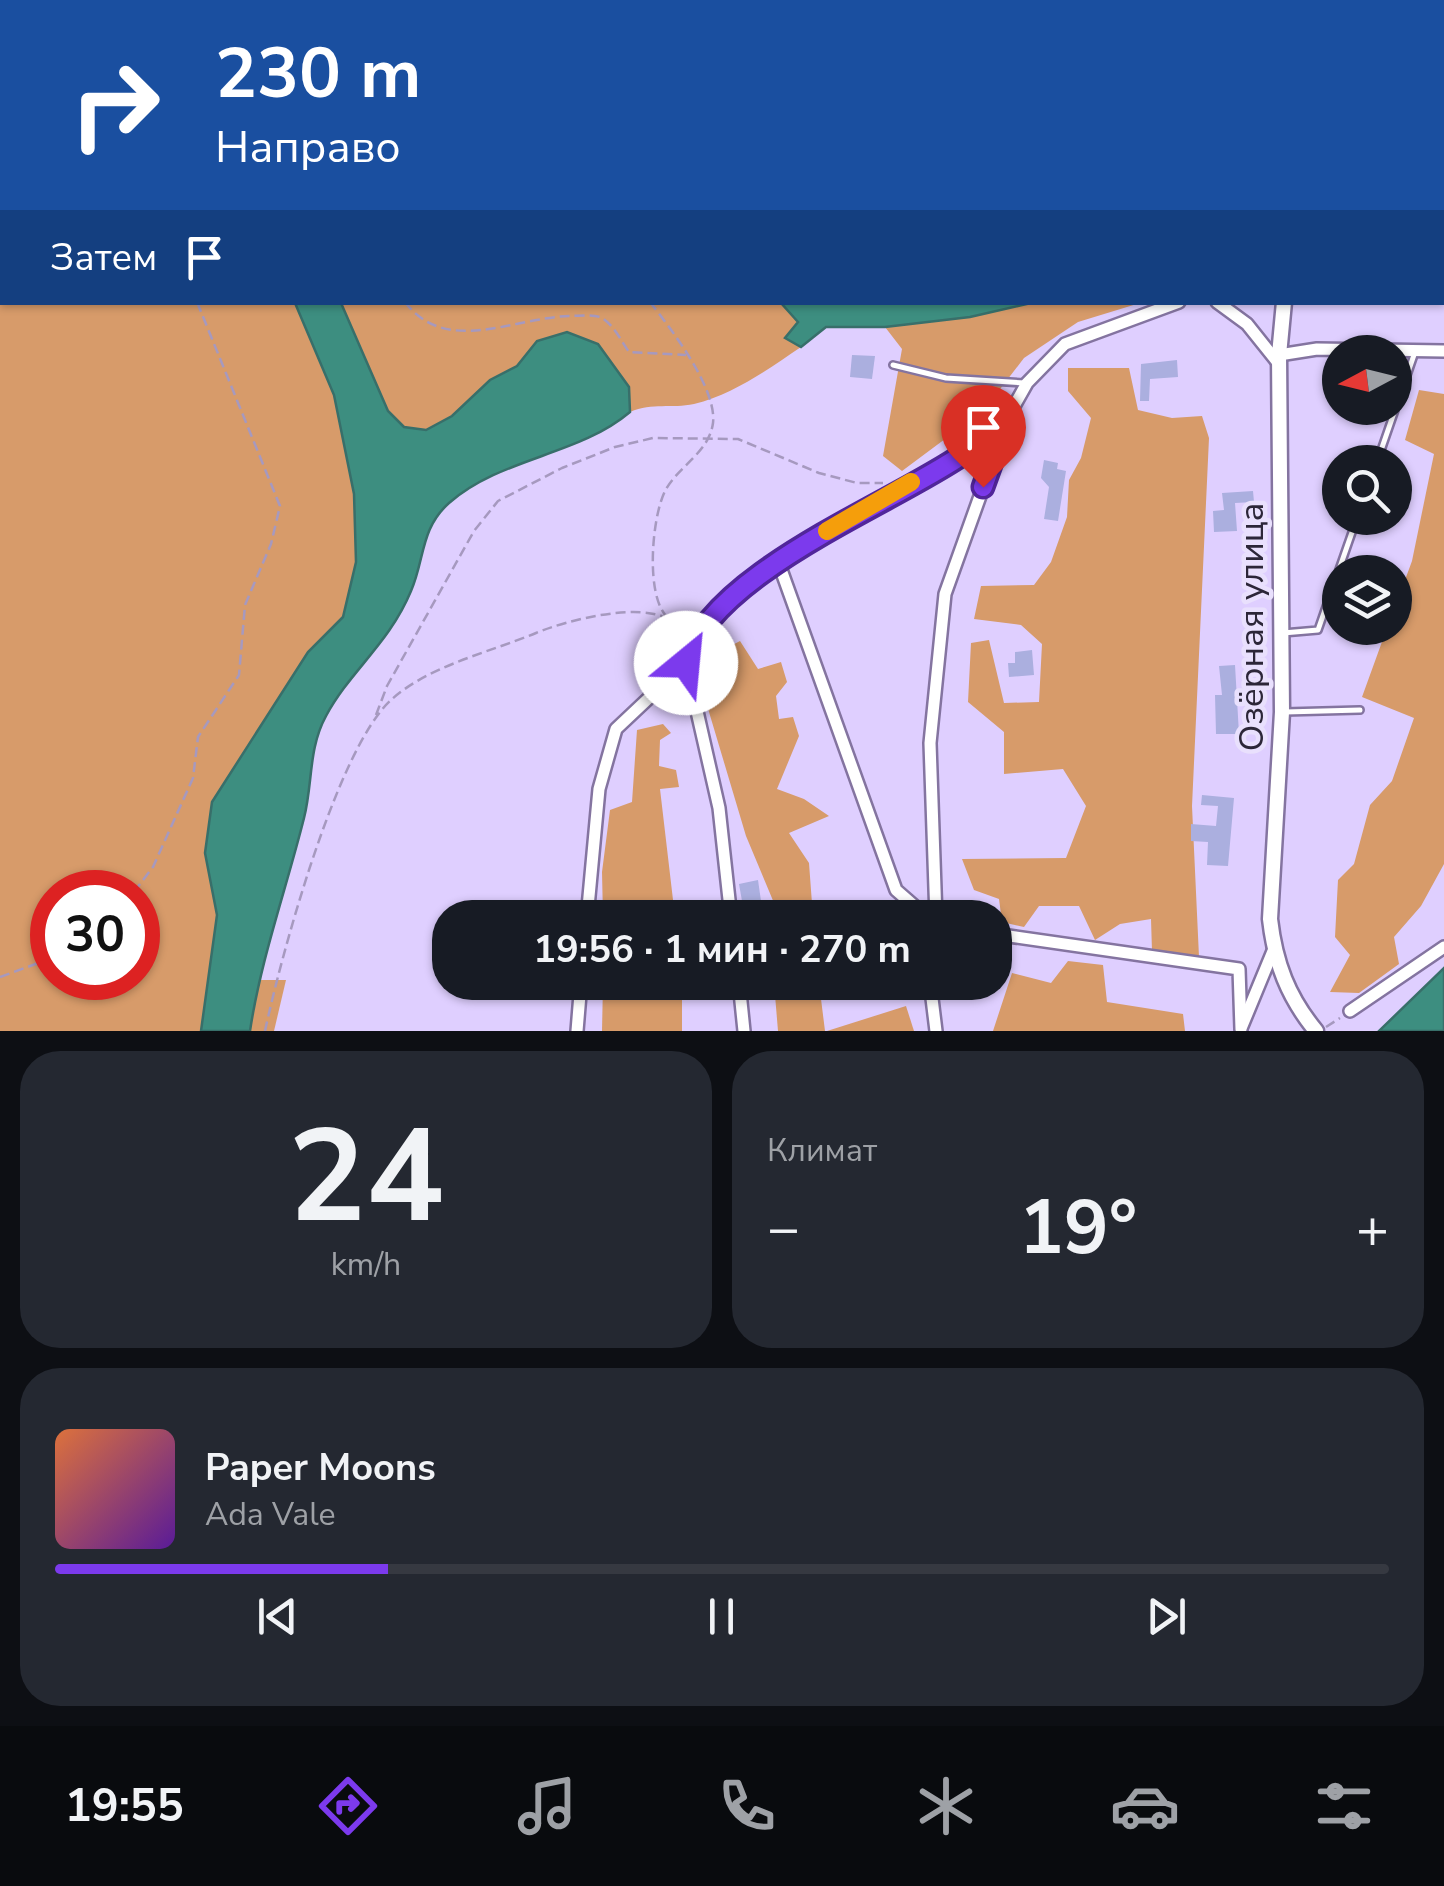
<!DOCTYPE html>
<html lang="ru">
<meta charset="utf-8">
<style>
:root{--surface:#171b24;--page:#242831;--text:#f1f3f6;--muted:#9ea1a6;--line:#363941;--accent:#7c3aed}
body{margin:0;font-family:"Nunito Sans",sans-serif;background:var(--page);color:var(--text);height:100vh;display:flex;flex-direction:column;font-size:38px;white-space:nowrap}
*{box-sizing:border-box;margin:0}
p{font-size:32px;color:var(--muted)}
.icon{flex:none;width:55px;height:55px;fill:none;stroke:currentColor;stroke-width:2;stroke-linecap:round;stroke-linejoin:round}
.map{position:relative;height:1031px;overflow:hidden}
.drawer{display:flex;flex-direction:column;gap:20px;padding:20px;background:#0d0f14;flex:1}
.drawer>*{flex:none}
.top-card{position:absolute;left:0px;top:0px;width:1445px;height:305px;box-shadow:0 2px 8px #0004;background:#1a4fa0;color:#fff;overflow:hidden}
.needle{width:65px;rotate:263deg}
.fabs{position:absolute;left:1322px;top:335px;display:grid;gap:20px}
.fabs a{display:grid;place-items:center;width:90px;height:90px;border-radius:50%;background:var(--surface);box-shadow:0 2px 8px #0004;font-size:50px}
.speed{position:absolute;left:30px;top:870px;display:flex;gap:20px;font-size:50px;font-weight:700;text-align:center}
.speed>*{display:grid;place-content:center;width:130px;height:130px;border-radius:50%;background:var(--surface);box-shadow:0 2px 8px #0004;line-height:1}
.speed .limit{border:15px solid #d22;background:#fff;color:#111}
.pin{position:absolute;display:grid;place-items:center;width:85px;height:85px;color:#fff;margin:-102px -42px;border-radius:50% 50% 50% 0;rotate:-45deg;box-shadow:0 0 10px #0007}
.pin .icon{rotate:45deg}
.me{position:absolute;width:110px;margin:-55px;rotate:28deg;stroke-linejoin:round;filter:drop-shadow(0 0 8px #0008)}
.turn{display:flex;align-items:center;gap:35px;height:210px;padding:0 50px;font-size:45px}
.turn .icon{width:130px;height:130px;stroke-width:2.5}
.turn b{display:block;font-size:70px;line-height:85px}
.then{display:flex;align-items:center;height:95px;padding:0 50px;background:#0003;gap:20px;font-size:38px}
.big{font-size:75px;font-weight:700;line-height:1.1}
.drawer .widget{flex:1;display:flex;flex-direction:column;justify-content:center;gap:15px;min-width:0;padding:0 35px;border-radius:40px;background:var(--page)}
.drawer .dial{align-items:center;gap:0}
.dial b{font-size:130px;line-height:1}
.song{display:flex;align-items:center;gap:30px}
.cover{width:120px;height:120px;border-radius:15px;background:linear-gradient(135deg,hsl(20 70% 55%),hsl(270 70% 35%))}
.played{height:10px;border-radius:5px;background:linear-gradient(90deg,var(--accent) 25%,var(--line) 25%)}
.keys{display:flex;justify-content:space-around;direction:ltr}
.heat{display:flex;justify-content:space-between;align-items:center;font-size:55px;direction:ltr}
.drawer .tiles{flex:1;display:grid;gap:20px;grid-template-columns:1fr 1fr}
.widget:last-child{grid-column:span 2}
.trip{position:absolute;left:432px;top:900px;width:580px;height:100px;border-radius:40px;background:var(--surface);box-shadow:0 2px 8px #0004;font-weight:700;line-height:100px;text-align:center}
.menu{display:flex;height:160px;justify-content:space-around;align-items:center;background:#090b0e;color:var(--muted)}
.menu .icon{width:70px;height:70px}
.menu .current{color:var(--accent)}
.menu b{font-size:45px;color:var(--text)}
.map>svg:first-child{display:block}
.green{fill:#d79b6a;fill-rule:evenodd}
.water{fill:#3d8e80;stroke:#386f6a;stroke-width:2.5}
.building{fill:#abafdf}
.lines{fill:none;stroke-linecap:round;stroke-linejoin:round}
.service-casing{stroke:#8474a0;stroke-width:10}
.minor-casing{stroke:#8474a0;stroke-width:16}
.tertiary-casing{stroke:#8474a0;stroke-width:19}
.path{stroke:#a699bf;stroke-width:2.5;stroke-dasharray:10 5;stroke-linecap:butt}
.service{stroke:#fff;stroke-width:5}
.minor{stroke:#fff;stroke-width:11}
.tertiary{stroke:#fff;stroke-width:14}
.route-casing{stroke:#51269a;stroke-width:25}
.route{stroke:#7c3aed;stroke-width:18}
.slow{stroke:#f59e0b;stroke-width:18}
.labels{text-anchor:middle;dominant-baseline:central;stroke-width:9;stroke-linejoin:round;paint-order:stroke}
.street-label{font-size:35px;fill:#2c2638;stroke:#e9e0fd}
</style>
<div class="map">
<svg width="1444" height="1031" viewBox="0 0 1444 1031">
<rect width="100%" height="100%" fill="#dfcfff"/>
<!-- green -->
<g class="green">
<path d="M0,0L60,2H2V302L295,303L334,395L354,494L356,562L343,617L308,652L212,802L205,854L217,915L201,1031H0ZM52,892H138V978H52Z"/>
<polygon points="145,0 1444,0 1444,13 1442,2"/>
<path d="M341,303H781L798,322L785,338L801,347C767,370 734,394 694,404C671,409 653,402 630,412L629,387L537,341L517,366L490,380L452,416L426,430L404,427L388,412Z"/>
<polygon points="1031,303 1140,303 1078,322 1024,358 984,410 902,471 883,456 902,349 885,327 970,317"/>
<polygon points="1068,368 1129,368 1138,410 1172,418 1202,416 1209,438 1192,806 1199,957 1152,951 1151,919 1120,924 1095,940 1079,906 1039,906 1024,927 1002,922 999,899 974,890 962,859 1066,858 1086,806 1063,769 1004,774 1004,732 968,702 971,643 989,640 1004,703 1039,702 1042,644 1021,625 974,619 981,586 1034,585 1051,562 1067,517 1069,480 1081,458 1091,418 1068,391"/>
<polygon points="1419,390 1444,394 1444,864 1421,906 1394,937 1399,964 1359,993 1330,992 1350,955 1335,937 1338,880 1354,864 1370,805 1392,781 1414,718 1362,697 1387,628 1395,628 1395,607 1412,561 1434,454 1405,440"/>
<polygon points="740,641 758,669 781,662 787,682 776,696 779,719 793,717 799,736 777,789 804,799 829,816 789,833 809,863 813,917 774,917 774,903 746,836 695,665"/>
<polygon points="663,724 671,733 660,740 659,766 676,770 679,787 660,789 675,917 603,917 602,872 610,810 632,802 637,730"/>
<polygon points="1068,961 1103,965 1107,1002 1183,1014 1185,1031 993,1031 1012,973 1051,983"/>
<polygon points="258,980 286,980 274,1031 250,1031"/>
<polygon points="603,983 682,983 682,1031 602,1031"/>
<polygon points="774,983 819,983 825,1031 778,1031"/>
<polygon points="906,1006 914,1031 827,1031"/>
</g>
<!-- water -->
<g class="water">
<path d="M295,303H341L388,411L404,427L426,430L452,416L490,380L517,366L537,341L567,332L598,344L629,387L630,412C578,456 502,457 449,503C420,529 425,559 411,591C389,644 350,671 326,716C308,749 313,783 304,818C286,890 261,958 250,1031H201L217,915L205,853L212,802L308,652L343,617L356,562L354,494L334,395Z"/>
<polygon points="781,303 1031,303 970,317 885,327 826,327 801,347 785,338 798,322"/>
<polygon points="1444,968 1444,1031 1379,1031"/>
</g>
<!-- building -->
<g class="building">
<polygon points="852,355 875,356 872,379 850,377"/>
<polygon points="1177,360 1178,377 1150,379 1149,401 1140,401 1141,364"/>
<polygon points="1044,460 1058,463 1057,469 1066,471 1058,521 1044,519 1049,487 1041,478"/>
<polygon points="1253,491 1254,502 1235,503 1237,531 1214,532 1213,511 1224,510 1222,493"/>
<polygon points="1032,650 1034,675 1009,677 1008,663 1015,663 1015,652"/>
<polygon points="1235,665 1239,734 1216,734 1215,695 1222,695 1219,666"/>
<polygon points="1202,795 1234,798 1228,866 1207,865 1208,842 1191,841 1191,824 1216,826 1218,806 1201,805"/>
<polygon points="758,880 763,915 745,918 739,884"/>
</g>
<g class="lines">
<defs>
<g id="service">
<polyline points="893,365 946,378 1024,383"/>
<polyline points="1377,462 1415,352"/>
<polyline points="1283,633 1318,630 1357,518"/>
<polyline points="1285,712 1360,710"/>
</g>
<g id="minor">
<polyline points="1217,302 1247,324 1279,364"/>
<polyline points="1279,355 1317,349 1444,351"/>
<polyline points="779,564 896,890 928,918"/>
<polyline points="587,918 599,789 616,729 686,663"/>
<polyline points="731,918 719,808 686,663 698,631 736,596 841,520 961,456 1009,415 1027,383 1065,344 1179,302"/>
<polyline points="936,918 930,743 945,594 1008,418"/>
<polyline points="995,934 1239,969 1241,1029"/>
<polyline points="739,982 744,1031"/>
<polyline points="930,982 936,1031"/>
<polyline points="1350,1011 1444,947"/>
<polyline points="1242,1026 1273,951"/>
<polyline points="577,1031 581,982"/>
</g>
<g id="tertiary">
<polyline points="1442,223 1444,222"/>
<path d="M1284,302L1279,355L1282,712L1270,919C1275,963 1288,997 1316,1031"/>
</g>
</defs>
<!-- service casing -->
<use href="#service" class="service-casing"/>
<!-- minor casing -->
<use href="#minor" class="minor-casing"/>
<!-- tertiary casing -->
<use href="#tertiary" class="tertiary-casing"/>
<!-- path -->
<g class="path">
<polyline points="10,0 12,2"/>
<polyline points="192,0 195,2"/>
<polyline points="402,0 405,2"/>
<polyline points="701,2 704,0"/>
<path d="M405,302C446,356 512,318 569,316C579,316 591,314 600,317C613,323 621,341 629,352L686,355"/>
<path d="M650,302C671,329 717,388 713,423C709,453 678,466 665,491C652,517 645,595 667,617C672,621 681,624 688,626"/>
<polyline points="376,715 387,686 474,531 498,501 562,468 615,447 653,438 738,439 819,473 857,483 883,483"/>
<polyline points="134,892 153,867 193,778 198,737 239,675 245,605 271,544 280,506 197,302"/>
<polyline points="0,977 52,958"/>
<polyline points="1326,1027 1340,1018"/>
<path d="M265,1031C281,956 337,749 391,700C428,666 490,652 536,633C567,620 639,602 668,619"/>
</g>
<!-- service -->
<use href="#service" class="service"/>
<!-- minor -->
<use href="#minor" class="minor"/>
<!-- tertiary -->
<use href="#tertiary" class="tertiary"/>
</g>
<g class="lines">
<defs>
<path id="route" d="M686,663C709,574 891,504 962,455C978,443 993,428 1009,415L983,487"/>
</defs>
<!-- route casing -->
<use href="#route" class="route-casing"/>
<!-- route -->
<use href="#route" class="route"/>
<!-- slow -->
<polyline class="slow" points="827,531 911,482"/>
</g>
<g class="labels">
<!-- street labels -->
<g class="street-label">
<text transform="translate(1251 627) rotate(-90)">Озёрная улица</text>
</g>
</g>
</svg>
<div class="fabs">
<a><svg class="needle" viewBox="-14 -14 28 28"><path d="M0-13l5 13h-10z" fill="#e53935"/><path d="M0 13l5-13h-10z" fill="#9ea1a6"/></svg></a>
<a><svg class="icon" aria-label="search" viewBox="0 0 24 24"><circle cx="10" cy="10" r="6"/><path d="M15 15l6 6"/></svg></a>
<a><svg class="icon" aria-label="layers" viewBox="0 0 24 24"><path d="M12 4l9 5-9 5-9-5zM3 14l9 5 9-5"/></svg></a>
</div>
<div class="speed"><div class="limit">30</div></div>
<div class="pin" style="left:983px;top:487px;background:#d93025"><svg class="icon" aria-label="arrive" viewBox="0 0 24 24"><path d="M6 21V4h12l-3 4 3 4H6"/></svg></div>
<svg class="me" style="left:686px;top:663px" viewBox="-20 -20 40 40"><circle r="19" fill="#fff"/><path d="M0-13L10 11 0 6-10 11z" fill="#7c3aed"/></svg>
<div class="trip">19:56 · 1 мин · 270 m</div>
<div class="top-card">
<div class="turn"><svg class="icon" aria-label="right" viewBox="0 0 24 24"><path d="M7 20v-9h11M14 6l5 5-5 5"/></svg><div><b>230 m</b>Направо</div></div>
<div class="then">Затем<svg class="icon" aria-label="arrive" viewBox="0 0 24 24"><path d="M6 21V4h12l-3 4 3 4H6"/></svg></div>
</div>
</div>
<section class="drawer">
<div class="tiles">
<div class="widget dial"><b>24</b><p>km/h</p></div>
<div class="widget"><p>Климат</p>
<div class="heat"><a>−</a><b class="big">19°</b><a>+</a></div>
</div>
<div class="widget">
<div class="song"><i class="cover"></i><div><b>Paper Moons</b><p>Ada Vale</p></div></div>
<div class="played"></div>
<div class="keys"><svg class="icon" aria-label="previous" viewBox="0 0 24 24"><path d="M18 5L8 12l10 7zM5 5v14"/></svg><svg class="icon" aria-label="pause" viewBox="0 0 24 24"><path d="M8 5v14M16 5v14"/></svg><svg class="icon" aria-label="next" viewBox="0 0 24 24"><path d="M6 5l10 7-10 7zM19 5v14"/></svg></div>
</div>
</div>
</section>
<nav class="menu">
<b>19:55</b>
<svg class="icon current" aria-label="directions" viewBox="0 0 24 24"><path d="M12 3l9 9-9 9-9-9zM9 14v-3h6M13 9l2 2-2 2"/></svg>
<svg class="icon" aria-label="music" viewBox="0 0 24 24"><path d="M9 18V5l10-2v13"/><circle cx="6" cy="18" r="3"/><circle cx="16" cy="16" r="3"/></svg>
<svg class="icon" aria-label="phone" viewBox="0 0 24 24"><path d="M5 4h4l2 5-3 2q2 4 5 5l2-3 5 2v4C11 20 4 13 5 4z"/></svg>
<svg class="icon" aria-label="climate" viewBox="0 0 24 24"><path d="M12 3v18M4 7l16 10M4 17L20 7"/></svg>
<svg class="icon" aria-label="car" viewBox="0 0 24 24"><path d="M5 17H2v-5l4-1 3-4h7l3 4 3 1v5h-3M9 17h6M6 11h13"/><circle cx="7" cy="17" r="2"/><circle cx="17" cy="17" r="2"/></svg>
<svg class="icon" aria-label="filters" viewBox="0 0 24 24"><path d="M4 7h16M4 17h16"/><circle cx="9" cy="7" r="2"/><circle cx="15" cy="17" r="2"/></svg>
</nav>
